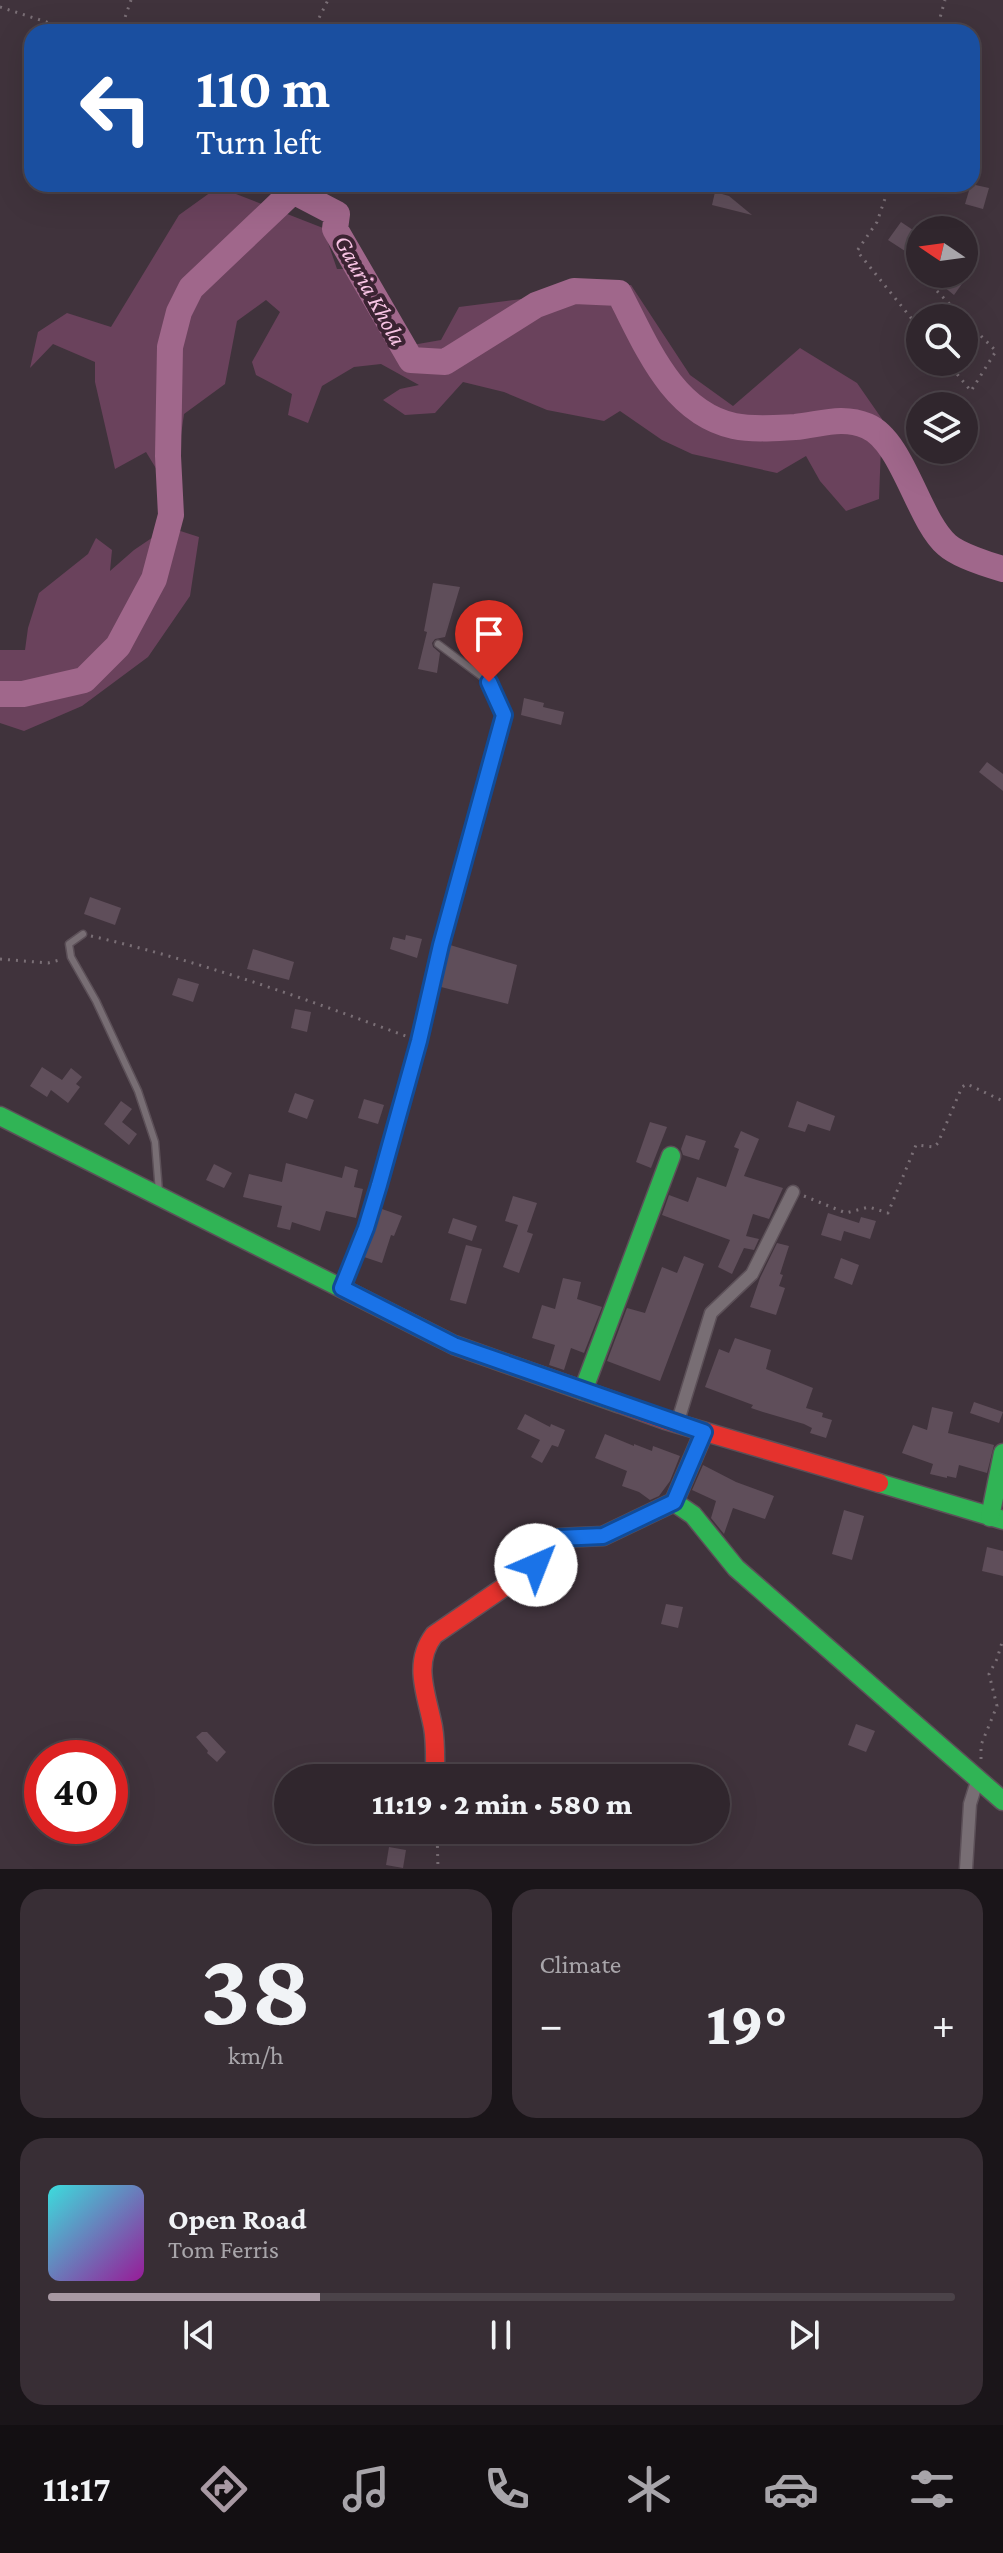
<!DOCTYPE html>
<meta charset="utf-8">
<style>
:root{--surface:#30262d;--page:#382e35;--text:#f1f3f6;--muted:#a8a5aa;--line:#4b4349;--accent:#a899a3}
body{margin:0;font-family:"Crimson Pro",serif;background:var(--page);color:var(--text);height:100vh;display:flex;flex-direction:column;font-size:30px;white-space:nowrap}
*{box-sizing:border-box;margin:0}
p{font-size:26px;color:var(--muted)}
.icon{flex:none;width:44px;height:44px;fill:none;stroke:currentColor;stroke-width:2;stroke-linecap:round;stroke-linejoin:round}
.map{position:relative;height:1869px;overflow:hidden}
.panel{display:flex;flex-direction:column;gap:20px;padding:20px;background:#1a1519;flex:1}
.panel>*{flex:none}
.hud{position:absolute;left:24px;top:24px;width:956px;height:168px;border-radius:24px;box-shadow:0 8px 32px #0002,0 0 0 2px var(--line);background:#1a4fa0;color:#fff;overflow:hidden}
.needle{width:52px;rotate:283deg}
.tools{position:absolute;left:906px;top:216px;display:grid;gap:16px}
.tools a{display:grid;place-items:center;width:72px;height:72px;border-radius:50%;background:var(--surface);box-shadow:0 8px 32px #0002,0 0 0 2px var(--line);font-size:40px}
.speed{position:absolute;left:24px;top:1740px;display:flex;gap:16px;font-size:40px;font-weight:700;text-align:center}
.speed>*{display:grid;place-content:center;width:104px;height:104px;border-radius:50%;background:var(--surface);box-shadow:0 8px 32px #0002,0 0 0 2px var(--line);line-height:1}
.speed .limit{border:12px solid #d22;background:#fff;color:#111}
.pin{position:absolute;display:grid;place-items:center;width:68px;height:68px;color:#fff;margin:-82px -34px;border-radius:50% 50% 50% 0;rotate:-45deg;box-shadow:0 0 8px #0007}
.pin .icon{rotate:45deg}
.me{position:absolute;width:88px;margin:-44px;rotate:44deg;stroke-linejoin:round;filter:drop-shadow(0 0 6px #0008)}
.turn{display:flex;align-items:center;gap:28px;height:168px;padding:0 40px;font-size:36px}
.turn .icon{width:104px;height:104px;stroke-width:2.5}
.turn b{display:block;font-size:56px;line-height:68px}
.big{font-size:60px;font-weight:800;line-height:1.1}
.panel .tile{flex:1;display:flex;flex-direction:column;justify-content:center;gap:12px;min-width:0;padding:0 28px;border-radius:24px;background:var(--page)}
.panel .dial{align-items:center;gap:0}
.dial b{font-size:104px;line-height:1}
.song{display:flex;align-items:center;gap:24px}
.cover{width:96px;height:96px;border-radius:12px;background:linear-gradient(135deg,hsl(180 70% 55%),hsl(300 70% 35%))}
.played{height:8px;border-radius:4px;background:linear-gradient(90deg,var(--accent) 30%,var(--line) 30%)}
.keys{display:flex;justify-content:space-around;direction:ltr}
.heat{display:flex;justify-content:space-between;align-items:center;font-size:44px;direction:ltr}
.panel .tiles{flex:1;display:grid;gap:20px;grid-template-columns:1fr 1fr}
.tile:last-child{grid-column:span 2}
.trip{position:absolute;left:274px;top:1764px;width:456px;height:80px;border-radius:40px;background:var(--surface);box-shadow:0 8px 32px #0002,0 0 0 2px var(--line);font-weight:800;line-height:80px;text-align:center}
.tab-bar{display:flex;height:128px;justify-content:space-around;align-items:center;background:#130f12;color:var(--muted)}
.tab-bar .icon{width:56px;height:56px}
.tab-bar .selected{color:var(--accent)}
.tab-bar b{font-size:36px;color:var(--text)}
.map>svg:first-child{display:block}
.green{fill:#6a425c}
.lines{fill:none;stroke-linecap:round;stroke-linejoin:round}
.river{stroke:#a0678b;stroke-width:26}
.building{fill:#5f4e5a}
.lane-casing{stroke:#5c5058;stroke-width:9}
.street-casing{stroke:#5c5058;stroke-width:15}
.fast-casing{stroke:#5c5058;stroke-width:21}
.jam-casing{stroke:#5c5058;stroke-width:21}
.path{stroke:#7a6f76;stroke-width:3;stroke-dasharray:2 6;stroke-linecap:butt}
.lane{stroke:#786e74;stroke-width:6}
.street{stroke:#786e74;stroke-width:12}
.fast{stroke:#30b455;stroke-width:18}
.jam{stroke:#e5322d;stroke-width:18}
.route-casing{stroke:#114b97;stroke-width:20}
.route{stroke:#1a73e8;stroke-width:14}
.labels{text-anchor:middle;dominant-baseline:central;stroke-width:8;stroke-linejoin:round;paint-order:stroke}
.water-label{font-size:24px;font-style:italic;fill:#f9c4e5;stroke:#3b2332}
</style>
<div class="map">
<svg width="1003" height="1869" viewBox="0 0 1003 1869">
<rect width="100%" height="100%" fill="#40333c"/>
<!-- green -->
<g class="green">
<polygon points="218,187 323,228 337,269 359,269 369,311 395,348 441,340 459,307 631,285 690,375 733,406 800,348 857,383 882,419 879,499 846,511 820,481 806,456 777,473 692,454 662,440 620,411 604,421 547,410 504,392 463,382 435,413 405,415 383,400 400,389 419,385 381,364 354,367 322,386 308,423 288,415 292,394 256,375 252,362 280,312 266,300 237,321 225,384 184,414 175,478 157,470 146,452 115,469 95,382 95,362 53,344 30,368 38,332 67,313 111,327 179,215"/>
<polygon points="168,527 199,537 190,596 148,657 82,706 24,731 0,723 0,650 25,650 28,628 39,593 88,554 96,538 112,550 110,571 134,550"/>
</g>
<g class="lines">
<!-- river -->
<path class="river" d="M0,694H23L84,680L118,646L154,579L171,515L168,456L170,347L179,312L191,288L293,191L337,214L335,229L411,360L445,362L536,305L574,291L619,293C646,344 671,412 734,426C754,430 775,428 795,427C819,425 842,415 867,426C903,441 918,520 947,545C958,555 989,565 1003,569"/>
</g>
<!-- building -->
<g class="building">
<polygon points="971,184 989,188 983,209 965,204"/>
<polygon points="715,192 729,196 752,215 712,205"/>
<polygon points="901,222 913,230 908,236 913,239 905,251 888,240"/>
<polygon points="928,274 955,274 964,281 954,295"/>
<polygon points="433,583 460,587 445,637 435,639 432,643 433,647 440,653 437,673 418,669 427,632 424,631"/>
<polygon points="524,698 544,703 543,707 564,712 561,725 521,715"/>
<polygon points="987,762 1003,774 1003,791 979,772"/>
<polygon points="90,897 121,908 115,925 84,914"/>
<polygon points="406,935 422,939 417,958 390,949 393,937 405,940"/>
<polygon points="450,945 517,965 508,1004 441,987"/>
<polygon points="253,949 294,962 289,980 247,969"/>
<polygon points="178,978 199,984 193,1002 172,995"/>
<polygon points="295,1009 311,1012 307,1032 291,1028"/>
<polygon points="42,1067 62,1080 71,1068 82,1077 76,1084 80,1087 68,1103 51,1090 47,1097 30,1086"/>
<polygon points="295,1093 314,1100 307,1119 288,1112"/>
<polygon points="364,1099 384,1105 378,1124 358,1118"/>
<polygon points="121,1101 132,1109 122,1122 137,1134 129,1145 104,1124"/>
<polygon points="797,1101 835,1116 830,1131 808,1124 805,1132 788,1127"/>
<polygon points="650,1122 667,1127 651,1168 636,1162"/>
<polygon points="741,1131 759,1139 744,1176 783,1188 769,1219 753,1214 746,1236 759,1239 754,1250 744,1248 732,1274 718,1267 730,1240 662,1215 669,1195 688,1202 697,1177 726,1187 739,1149 734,1147"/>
<polygon points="686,1135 706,1141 699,1160 683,1155 681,1149"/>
<polygon points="286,1163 342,1178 345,1166 358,1170 354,1187 363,1189 356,1218 326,1211 320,1231 292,1222 290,1230 277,1227 282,1206 243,1197 249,1174 282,1182"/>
<polygon points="214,1164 232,1173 224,1188 206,1180"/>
<polygon points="513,1196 537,1203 527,1232 533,1234 519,1273 503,1267 518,1225 505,1221"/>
<polygon points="382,1209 402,1216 394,1236 391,1235 382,1263 364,1257"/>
<polygon points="828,1213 859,1223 861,1217 876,1221 870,1239 844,1231 841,1241 821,1235"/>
<polygon points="453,1218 477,1226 472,1241 448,1233"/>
<polygon points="777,1243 789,1246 780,1274 783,1275 779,1286 785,1288 776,1315 750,1307 760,1278"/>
<polygon points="466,1245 482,1249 466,1304 450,1300"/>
<polygon points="684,1256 704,1264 660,1381 607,1361 627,1308 645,1313 662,1267 677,1273"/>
<polygon points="841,1258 859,1265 852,1285 834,1278"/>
<polygon points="563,1278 581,1282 577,1299 602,1307 584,1353 571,1348 564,1370 549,1365 555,1345 532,1338 542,1305 555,1309"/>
<polygon points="735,1338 771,1350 766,1369 813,1388 806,1408 823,1413 822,1417 832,1420 826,1438 810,1433 812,1428 804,1424 763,1412 751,1408 753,1405 705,1387 719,1349 729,1353"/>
<polygon points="974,1402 1003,1412 999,1423 970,1413"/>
<polygon points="932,1407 953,1412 948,1433 994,1445 987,1473 959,1465 956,1478 947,1476 947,1478 930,1474 933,1464 902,1453 913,1425 927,1430"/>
<polygon points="525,1414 550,1427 551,1424 565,1430 558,1447 552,1445 542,1463 531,1457 540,1440 517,1429"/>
<polygon points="605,1434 634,1446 634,1444 652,1451 653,1446 680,1456 670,1481 659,1496 650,1500 639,1492 622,1486 627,1471 595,1458"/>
<polygon points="703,1465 736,1482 774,1496 765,1519 733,1508 724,1534 711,1518 716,1501 692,1490"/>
<polygon points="844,1510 864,1516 852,1560 832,1554"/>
<polygon points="987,1547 1003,1551 1003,1576 982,1571"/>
<polygon points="666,1604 683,1607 678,1628 661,1624"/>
<polygon points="856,1724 875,1731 866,1752 848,1745"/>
<polygon points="202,1732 207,1732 226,1752 217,1762 207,1753 208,1751 196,1737"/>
<polygon points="389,1847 406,1850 403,1868 386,1865"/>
</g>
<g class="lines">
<defs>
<g id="lane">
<polyline points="83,934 69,944 71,957 96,1001 138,1091 155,1142 159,1192"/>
<polyline points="343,1284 366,1228 419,1041 441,945 504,715 489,682 438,644"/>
</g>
<g id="street">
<polyline points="677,1424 711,1313 752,1274 793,1192"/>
<polyline points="966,1869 970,1804 978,1778"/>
</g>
<g id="fast">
<polyline points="0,1116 454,1345 618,1403"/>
<polyline points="583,1391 671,1156"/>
<polyline points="879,1483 1003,1520"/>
<polyline points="674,1502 693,1515 736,1568 1003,1801"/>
<polyline points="990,1517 1003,1453"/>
<polyline points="529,1570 536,1565 558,1538 603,1536 674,1502 704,1432"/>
</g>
<g id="jam">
<polyline points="618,1403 665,1420 879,1483"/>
<path d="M435,1778C435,1761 436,1744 433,1727C427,1695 412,1664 434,1635L529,1570"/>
</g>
</defs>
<!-- lane casing -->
<use href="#lane" class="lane-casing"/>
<!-- street casing -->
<use href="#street" class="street-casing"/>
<!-- fast casing -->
<use href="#fast" class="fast-casing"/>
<!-- jam casing -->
<use href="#jam" class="jam-casing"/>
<!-- path -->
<g class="path">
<polyline points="0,7 65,28 64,32"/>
<polyline points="120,32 131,0"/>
<polyline points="312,32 328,0"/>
<polyline points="936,32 945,0"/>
<polyline points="890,184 877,222 857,251 920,329"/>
<polyline points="937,291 963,318"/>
<polyline points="947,362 971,391 996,351 964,319"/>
<path d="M91,936C200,961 306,999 411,1038"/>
<polyline points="0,959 48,963 63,959"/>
<polyline points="804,1196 846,1213 869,1207 888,1213 916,1145 934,1147 938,1143 962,1087 967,1084 1003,1101"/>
<polyline points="981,1759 981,1745 997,1706 989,1674 997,1659 1003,1639"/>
<polyline points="437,1830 438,1869"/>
</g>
<!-- lane -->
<use href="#lane" class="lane"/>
<!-- street -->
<use href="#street" class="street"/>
<!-- fast -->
<use href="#fast" class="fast"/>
<!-- jam -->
<use href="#jam" class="jam"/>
</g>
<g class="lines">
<defs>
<polyline id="route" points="489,682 504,715 441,945 419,1041 379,1185 366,1228 342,1288 454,1345 704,1432 674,1502 603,1536 558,1538 551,1544 536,1565"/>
</defs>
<!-- route casing -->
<use href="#route" class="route-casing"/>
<!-- route -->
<use href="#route" class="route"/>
</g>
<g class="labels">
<!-- water labels -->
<g class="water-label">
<text transform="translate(371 290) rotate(61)">Gauria Khola</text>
</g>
</g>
</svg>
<div class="tools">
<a><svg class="needle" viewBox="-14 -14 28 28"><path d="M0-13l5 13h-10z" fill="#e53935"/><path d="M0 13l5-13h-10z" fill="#a8a5aa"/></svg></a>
<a><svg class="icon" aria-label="search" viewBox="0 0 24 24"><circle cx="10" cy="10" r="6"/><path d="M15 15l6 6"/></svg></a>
<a><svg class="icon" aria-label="layers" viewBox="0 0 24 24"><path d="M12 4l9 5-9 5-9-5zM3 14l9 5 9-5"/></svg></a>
</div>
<div class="speed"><div class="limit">40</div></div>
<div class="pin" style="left:489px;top:682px;background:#d93025"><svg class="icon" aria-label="arrive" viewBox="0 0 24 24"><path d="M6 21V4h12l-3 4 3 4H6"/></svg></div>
<svg class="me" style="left:536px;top:1565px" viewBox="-20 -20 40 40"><circle r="19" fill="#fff"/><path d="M0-13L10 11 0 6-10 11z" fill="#1a73e8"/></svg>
<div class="trip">11:19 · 2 min · 580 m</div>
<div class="hud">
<div class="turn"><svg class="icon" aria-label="left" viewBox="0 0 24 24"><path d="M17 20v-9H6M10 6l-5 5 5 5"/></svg><div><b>110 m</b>Turn left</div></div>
</div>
</div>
<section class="panel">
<div class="tiles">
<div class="tile dial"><b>38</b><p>km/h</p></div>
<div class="tile"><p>Climate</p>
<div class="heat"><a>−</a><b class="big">19°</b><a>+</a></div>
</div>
<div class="tile">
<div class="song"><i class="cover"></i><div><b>Open Road</b><p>Tom Ferris</p></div></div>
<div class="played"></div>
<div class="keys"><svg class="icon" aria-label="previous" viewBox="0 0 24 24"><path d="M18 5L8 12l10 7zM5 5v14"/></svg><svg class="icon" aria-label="pause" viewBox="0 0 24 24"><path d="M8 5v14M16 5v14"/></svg><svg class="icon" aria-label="next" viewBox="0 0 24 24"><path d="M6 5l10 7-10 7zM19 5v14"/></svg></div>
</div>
</div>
</section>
<nav class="tab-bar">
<b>11:17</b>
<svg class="icon selected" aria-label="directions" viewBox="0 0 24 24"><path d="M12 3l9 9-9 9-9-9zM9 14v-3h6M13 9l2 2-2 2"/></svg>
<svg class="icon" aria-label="music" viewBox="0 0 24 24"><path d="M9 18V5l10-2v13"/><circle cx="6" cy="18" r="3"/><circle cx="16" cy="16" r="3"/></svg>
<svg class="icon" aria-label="phone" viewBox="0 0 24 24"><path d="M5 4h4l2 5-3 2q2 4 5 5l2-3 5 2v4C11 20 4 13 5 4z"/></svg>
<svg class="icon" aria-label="climate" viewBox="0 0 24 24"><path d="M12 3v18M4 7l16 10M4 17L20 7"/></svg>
<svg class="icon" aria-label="car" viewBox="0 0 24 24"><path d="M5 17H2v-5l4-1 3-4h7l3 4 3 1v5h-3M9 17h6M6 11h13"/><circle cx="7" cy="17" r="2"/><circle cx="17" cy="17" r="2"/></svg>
<svg class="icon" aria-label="filters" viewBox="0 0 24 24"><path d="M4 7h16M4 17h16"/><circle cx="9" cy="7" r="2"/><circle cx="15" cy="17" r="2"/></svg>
</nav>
